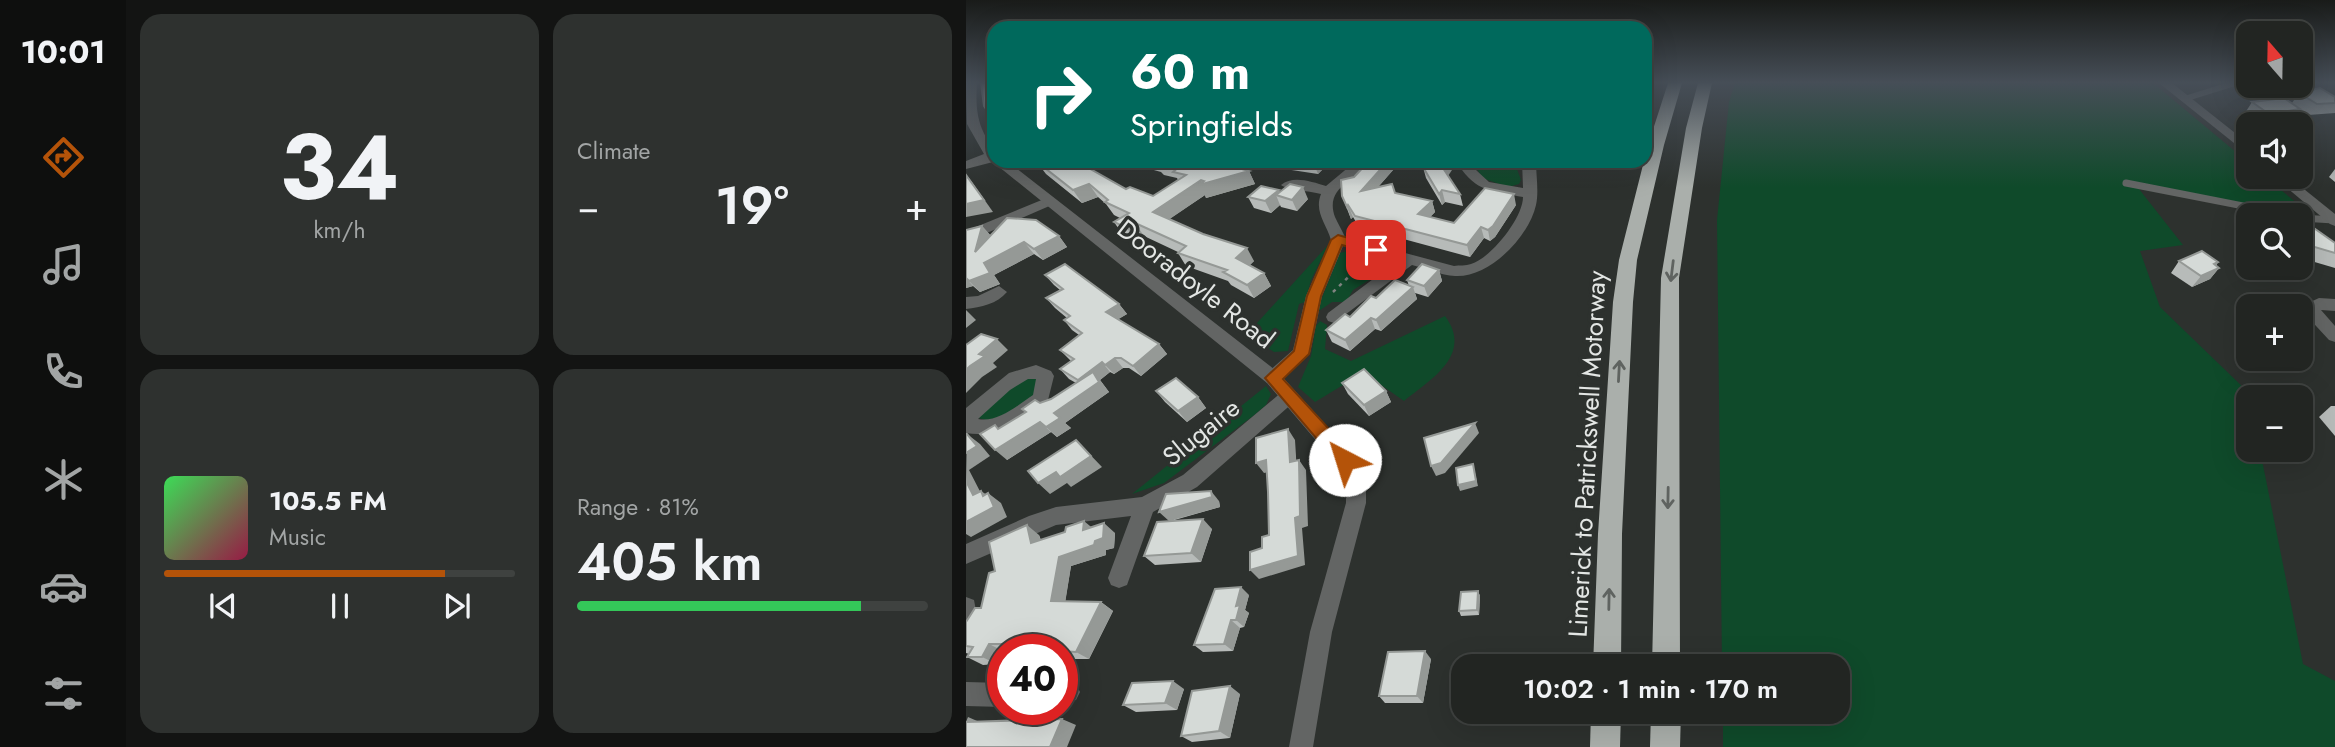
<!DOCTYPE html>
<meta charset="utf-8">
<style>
:root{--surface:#222522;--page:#2e312f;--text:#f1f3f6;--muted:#a2a5a5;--line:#3f4240;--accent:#b45309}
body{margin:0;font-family:Jost,sans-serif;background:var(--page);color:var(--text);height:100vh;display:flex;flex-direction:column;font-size:26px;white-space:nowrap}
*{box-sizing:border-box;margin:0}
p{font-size:23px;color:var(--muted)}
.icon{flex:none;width:38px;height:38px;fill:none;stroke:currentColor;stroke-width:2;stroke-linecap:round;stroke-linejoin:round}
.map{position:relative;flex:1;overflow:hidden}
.details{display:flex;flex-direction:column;gap:14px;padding:14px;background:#131413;width:840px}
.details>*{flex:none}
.top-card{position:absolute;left:21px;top:21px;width:665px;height:147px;border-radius:21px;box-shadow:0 7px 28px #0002,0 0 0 2px var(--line);background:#00695c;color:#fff;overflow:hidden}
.needle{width:46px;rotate:340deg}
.fabs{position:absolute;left:1270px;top:21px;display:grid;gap:14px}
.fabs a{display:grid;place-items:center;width:77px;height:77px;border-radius:14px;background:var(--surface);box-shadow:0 7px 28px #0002,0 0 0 2px var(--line);font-size:35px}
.speed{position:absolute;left:21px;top:634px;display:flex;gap:14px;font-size:35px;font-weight:700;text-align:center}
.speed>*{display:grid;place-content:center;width:91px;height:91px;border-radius:50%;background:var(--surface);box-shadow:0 7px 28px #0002,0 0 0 2px var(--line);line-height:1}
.speed .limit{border:10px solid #d22;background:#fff;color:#111}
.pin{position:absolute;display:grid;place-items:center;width:60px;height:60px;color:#fff;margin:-30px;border-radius:14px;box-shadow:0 4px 10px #0006}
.me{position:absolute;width:77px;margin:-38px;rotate:320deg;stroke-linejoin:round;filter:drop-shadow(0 0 5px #0008)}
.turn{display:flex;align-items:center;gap:24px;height:147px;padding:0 28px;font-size:32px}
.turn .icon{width:91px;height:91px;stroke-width:2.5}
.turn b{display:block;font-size:49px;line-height:60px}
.big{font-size:52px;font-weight:600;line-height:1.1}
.details .card{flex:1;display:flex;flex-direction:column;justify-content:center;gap:10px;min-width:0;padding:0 24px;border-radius:21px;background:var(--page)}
.details .dial{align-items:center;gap:0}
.dial b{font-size:91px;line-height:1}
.song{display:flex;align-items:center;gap:21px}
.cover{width:84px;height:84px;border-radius:10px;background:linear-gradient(135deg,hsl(130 70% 55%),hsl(340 70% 35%))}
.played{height:7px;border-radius:4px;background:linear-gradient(90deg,var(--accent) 80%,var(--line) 80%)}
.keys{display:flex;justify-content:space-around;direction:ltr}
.heat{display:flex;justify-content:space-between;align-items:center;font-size:38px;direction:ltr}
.charge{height:10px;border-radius:5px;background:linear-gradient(90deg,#34c759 81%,var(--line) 0)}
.details .tiles{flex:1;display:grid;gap:14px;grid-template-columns:repeat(2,1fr)}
.trip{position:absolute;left:485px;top:654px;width:399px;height:70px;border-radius:21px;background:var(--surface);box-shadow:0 7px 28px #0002,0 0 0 2px var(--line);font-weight:600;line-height:70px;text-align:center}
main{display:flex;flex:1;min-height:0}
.tab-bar{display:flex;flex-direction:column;width:126px;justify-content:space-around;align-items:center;background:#0e0f0e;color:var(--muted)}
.tab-bar .icon{width:49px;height:49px}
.tab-bar .on{color:var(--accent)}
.tab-bar b{font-size:32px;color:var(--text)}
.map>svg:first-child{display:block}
.green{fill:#0f4a2a}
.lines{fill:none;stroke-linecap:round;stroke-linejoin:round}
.path{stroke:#7f8380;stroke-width:2.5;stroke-dasharray:3.5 5;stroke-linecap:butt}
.service{stroke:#636564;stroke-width:7}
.minor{fill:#636564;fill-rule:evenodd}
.tertiary{fill:#636564;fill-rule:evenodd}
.motorway{fill:#aaafab;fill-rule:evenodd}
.wall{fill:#b7bbb9}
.shaded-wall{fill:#959996}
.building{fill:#d5dad7;stroke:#959996;stroke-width:2}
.oneway{stroke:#5f6360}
.route{fill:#b45309;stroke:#753606;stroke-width:2}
.labels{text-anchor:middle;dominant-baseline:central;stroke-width:7;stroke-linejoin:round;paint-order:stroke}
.street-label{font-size:26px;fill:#e3e6e4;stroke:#2d312e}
</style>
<main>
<nav class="tab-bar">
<b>10:01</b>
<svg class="icon on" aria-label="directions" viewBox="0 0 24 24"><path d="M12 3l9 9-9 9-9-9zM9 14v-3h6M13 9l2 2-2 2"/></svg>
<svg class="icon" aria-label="music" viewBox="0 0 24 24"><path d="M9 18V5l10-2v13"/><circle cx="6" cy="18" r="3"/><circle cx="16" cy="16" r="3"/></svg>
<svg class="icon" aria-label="phone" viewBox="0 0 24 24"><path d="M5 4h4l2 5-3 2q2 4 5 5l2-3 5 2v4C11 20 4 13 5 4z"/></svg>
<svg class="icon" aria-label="climate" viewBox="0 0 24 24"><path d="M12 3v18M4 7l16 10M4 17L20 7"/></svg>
<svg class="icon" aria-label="car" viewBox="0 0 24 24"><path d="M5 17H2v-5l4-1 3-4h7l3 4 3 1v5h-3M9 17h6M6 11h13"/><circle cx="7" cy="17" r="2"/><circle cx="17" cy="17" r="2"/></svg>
<svg class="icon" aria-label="filters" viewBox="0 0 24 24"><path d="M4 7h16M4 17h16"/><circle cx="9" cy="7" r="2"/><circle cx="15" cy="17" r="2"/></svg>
</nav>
<section class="details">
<div class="tiles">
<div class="card dial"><b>34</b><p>km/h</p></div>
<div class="card"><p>Climate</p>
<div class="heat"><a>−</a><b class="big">19°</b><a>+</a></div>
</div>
<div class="card">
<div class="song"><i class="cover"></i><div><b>105.5 FM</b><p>Music</p></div></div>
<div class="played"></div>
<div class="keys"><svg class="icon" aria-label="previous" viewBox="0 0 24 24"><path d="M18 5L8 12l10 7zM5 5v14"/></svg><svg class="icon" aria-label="pause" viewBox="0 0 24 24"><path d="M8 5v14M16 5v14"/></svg><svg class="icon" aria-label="next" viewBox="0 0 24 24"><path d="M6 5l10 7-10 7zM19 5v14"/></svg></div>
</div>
<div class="card"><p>Range · 81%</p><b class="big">405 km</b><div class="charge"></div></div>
</div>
</section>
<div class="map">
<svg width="1369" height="747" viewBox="0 0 1369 747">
<rect width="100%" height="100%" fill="#2d312e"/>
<!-- green -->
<g class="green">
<polygon points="769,83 1187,83 1283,163 1283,177 1299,177 1349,218 1173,189 1217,245 1174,251 1194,307 1282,392 1283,450 1294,450 1337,664 1369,681 1369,747 757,747 757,712 872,712 872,667 756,667 751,220 763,102"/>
<polygon points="518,161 553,161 551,169 555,180 553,184 542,187 516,178 510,167"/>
<polygon points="362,245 345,280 339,302 333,304 322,351 308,352 281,334"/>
<polygon points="389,249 428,259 429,264 387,290 380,302 366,302 350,313 374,253"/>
<path d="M479,316C508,355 464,380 438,401L401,375L387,379L349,402L332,387L345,356L350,326L354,321L361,325L359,349L385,361Z"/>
<path d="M62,374L72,380L71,392C56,405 33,426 13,418V412Z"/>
<polygon points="300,386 305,394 300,405 287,416 198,483 166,494"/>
</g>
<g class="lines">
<!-- path -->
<polyline class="path" points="367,292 400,260"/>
<!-- service -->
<g class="service">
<polyline points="1160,183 1323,215"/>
<polyline points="1335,218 1368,220"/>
</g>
<!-- minor -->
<g class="minor">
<polygon points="1260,83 1279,83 1218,102 1212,98"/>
<polygon points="57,161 39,169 32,165 37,161"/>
<polygon points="244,161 266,161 259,165 246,164"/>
<path d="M390,161H405C390,179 358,188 369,217C372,224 376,230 379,237L488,266C493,265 500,266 505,264C525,258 557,218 557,197C531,192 513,193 496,170L501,161H515L510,170L523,182L557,188L556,161H570C570,175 573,192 570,205C563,237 523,278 489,276C475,275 460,269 446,265L368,323L362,321L360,317L362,313L431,261L377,246L356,296L344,353L313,383H301L298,378L301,373L327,350L340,296L365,240C360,223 348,212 355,194C344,191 322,190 315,185C327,175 346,182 360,186Z"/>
<polygon points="83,197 88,198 88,204 0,242 0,231"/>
<path d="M33,286L41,292C31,304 15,307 0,309V297L12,296Z"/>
<polygon points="1353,298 1369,299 1369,311 1355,310 1369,326 1369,342 1363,340 1339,314 1340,304"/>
<path d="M70,365L85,371L88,376L81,404C56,422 32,438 0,433V408L43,373ZM62,379H70L67,395C51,406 31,423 12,419L44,390Z"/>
<polygon points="323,389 329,391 332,396 329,401 231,487 187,512 161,585 153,588 145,585 142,578 165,516 90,525 0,564 0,544 63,516 90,507 176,497 217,475 317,391"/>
<polygon points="0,597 8,600 11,616 8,624 0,627"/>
<polygon points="96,680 110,684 114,692 110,700 96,704"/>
<polygon points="0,682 37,683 37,707 0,706"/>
</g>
<!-- tertiary -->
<g class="tertiary">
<path d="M0,83H11C10,99 10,114 16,129C21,141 28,148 28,161H41L313,373L386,454L400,487V503L366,632L347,747H323L344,632L380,503V487L371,465L301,383L27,162L0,169V161L18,154L1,124Z"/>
<polygon points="1193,83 1206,83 1283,144 1283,155"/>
<polygon points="1308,177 1323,177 1369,214 1369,226 1364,224"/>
</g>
<!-- motorway -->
<g class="motorway">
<polygon points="702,83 716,83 698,145 671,260 667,302 656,534 655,667 627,667 632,534 647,302 653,260 682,145"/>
<polygon points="732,83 746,83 736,128 713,278 714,667 686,667 695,278 720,128"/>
<polygon points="625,712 655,712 654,747 624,747"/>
<polygon points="685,712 715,712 714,747 684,747"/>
</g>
</g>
<!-- wall -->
<g class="wall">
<polygon points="1333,93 1369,103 1369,113 1342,115 1333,109 1326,120 1299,124 1294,124 1279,113 1286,102 1326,103"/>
<polygon points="70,161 130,172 160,189 187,196 212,180 211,178 198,175 195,172 177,167 174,162 170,161 230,161 283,171 289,184 240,198 239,195 203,219 288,261 284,265 298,273 305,286 288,298 265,285 262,281 220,266 212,253 212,252 178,236 170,241 157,235 148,222 154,218 148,215 140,204 132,197 116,203 80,174"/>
<polygon points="278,161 365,161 352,174 279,163"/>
<polygon points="403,161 435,161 412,187 429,193 466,201 469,212 464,217 488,223 550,205 529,237 524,241 518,238 504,257 393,227 387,217 385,219 376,196 388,177"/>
<polygon points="457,167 482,176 494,194 497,206 479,202 476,205 460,178"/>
<polygon points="1369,169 1369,182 1363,177"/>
<polygon points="314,192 342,199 331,211 315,207 314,205 305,213 288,208 282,197"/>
<polygon points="1335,219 1369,243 1369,268 1335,258"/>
<polygon points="16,226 24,235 93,236 101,247 77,260 68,254 28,275 34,284 14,292 7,286 0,288"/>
<polygon points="1213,261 1252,262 1250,266 1253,268 1244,279 1226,287 1205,273"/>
<polygon points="473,270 476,281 462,297 449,293 451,299 415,331 409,329 384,351 366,342 360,330 384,317 410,298 443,286 441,280"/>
<polygon points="79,275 153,304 161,314 152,319 193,344 201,354 175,376 163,368 157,368 148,374 144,372 134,380 143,392 99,423 105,428 91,437 85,432 41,460 29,425 33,429 74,403 85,399 110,383 103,379 94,369 105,361 94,350 113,335 106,330 98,320 101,318 89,308 80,298 94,290 88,285"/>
<polygon points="1283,335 1283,348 1277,342"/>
<polygon points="1303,359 1325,359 1306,362"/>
<polygon points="376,383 420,391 425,402 403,416 382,394"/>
<polygon points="190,391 232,397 240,408 221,422 199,402"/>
<polygon points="1365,406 1369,406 1369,436 1353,417"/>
<polygon points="253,501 254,507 205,521 246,529 235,562 189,565 178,556 203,521"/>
<polygon points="125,527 149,533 148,548 140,550 140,555 105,566 99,602 135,602 147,611 123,659 96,659 96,649 37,649 37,655 31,664 17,665 1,657 3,654 0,653 0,622 15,608 29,571 73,535 75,540"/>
<polygon points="512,591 514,596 513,615 495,616 493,611"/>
<polygon points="283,595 279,610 283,613 278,627 274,628 267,651 237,652 228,645"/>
<polygon points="465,659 457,703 419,703 413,696"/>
<polygon points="218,689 211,710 170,712 157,705"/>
<polygon points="274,694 264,738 226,742 215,736"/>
</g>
<!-- shaded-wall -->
<g class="shaded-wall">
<polygon points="1334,109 1326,120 1295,124 1303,114"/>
<polygon points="347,161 365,161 352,174"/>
<polygon points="422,161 435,161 399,202 395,191"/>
<polygon points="482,161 492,161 480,179 477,168"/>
<polygon points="283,171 289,184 240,198 239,195 195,225 187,212 235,180 237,184"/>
<polygon points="0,174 6,182 27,212 0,217"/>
<polygon points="123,184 132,197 116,203 107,190"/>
<polygon points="337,187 342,199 331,211 326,200"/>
<polygon points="313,190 316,197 310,195 314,205 305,213 299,201"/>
<polygon points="476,190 479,202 476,205 473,194"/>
<polygon points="548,194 550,205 529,237 524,241 522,230"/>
<polygon points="466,201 469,212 456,225 452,214"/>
<polygon points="382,205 387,217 385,219 381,207"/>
<polygon points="169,223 178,236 170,241 161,228"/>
<polygon points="16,226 26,237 58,242 68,254 28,275 34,284 14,292 3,281"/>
<polygon points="515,227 518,238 504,257 501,245"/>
<polygon points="93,236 101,247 77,260 68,249"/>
<polygon points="281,248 288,261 277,271 270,258"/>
<polygon points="1252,262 1246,271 1253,268 1244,279 1226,287 1235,276 1248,264"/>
<polygon points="473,270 476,281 462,297 458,286"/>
<polygon points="298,273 305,286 288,298 281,285"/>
<polygon points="0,278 7,286 0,288"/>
<polygon points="447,287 451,299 415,331 410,320"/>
<polygon points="153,304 161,314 148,322 140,312"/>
<polygon points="0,310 10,320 0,328"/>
<polygon points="405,318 409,329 384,351 379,340"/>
<polygon points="31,339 42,350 27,363 31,367 16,377 0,393 0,370 13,354"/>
<polygon points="193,344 201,354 175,376 167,366"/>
<polygon points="149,358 157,368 148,374 139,365"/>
<polygon points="136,362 144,372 134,380 143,392 99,423 105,428 91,437 80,427 88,413 120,389 112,380"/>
<polygon points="420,391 425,402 403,416 398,405"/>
<polygon points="232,397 240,408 221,422 212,411"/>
<polygon points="74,422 85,432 41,460 29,450"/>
<polygon points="509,423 513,433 479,473 470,476 465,466"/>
<polygon points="322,429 329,440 331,473 324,462"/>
<polygon points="1,434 14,444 24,456 3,470 21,505 7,495 0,481"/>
<polygon points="110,440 136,467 105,487 101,483 84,494 72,483"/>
<polygon points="300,460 307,471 298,473 290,463"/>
<polygon points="333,460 340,470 342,526 336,528 339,565 293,579 284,570 329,518"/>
<polygon points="507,464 512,486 494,491 492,485"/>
<polygon points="15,491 24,497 22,493 35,503 41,517 5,537 0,534 0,522 17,496"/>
<polygon points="245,491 253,501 254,507 203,521 193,512"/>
<polygon points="237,519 246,529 235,562 225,553"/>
<polygon points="118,521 130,531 117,530"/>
<polygon points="138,523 149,533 148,548 140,550 140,555 105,566 98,610 85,601 93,557 129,541"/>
<polygon points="61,525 73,535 78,553 65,543"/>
<polygon points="275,587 283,595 279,610 283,613 278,627 270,620 270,606"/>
<polygon points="512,591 514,596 513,615 511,610"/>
<polygon points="135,602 147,611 123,659 110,652"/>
<polygon points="265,620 274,628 267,651 258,644"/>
<polygon points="23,644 37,651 37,655 31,664 16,657"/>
<polygon points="459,651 465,659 457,703 451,696"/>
<polygon points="207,681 218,689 211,710 199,703"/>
<polygon points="264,686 274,694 264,738 253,731"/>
<polygon points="2,717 18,724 0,722"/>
<polygon points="96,719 110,725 101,747 84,747"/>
</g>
<!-- building -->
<g class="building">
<polygon points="15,83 28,83 28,121 18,106"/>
<polygon points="1354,88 1369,97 1369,103 1351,104 1333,93"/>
<polygon points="1318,98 1334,109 1303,114 1286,102"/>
<polygon points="70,161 120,161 125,165 121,167 160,189 164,187 187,196 220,175 207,172 220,161 230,161 255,166 258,164 283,171 233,185 238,181 235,180 187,212 237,234 281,248 270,258 298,273 281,285 257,272 261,270 212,253 220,246 169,223 161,228 148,222 163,213 139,202 142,200 123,184 107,190"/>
<polygon points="195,161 220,161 211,169 191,164"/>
<polygon points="403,161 422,161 395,191 426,184 429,193 466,201 452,214 488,223 519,188 548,194 527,226 522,230 515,227 501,245 389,216 382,205 381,207 376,196 375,180 388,177"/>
<polygon points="461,161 482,161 477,168 494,194 476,190 473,194 457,167"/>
<polygon points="0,175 18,200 0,204"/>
<polygon points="324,184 337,187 326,200 310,195"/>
<polygon points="295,186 313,190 299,201 282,197"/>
<polygon points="1324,211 1330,215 1303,215"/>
<polygon points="41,218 70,220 93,236 68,249 58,242 18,263 24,273 3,281 0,278 0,230 16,226 9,252"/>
<polygon points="1335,219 1369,243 1369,253 1335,243 1341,241 1335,242"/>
<polygon points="1236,251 1252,262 1248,264 1253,268 1235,276 1213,261"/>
<polygon points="99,264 153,304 140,312 193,344 167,366 155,358 149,358 139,365 136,362 112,380 94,369 108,359 94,350 116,333 98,320 104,316 80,298 97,289 79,275"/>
<polygon points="456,264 473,270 458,286 441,280"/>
<polygon points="429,280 447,287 410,320 405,318 379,340 360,330 379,314 384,317 405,296 410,298"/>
<polygon points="15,334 31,339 13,354 19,356 4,366 0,370 0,345"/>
<polygon points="398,369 420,391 398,405 376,383"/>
<polygon points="127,372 133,382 88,413 94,418 80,427 74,422 29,450 14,434 29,425 32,429 60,412 56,409 69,400 74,403 85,399"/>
<polygon points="210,378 232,397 212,411 190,391"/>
<polygon points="509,423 475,463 465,466 458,438"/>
<polygon points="322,429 324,462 333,460 334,516 329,518 332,556 284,570 284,552 296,548 296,537 303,535 302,492 300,460 290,463 290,438"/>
<polygon points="0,434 1,434 11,446 0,453"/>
<polygon points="110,440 125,456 94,477 90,472 72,483 62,471"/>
<polygon points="507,464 510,481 492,485 490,468"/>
<polygon points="0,481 7,495 15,491 17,496 22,493 28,507 0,522"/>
<polygon points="245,491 246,497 193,512 200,494"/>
<polygon points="237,519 225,553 178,556 191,522"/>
<polygon points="118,521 117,530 138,523 137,538 129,541 128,545 93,557 85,601 135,602 110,652 96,651 96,649 50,649 52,644 23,644 16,657 1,657 7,647 0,646 0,622 9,608 15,608 23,573 29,571 23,542 61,525 65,543 99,532 100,527"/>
<polygon points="275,587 270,606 274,605 270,620 265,620 258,644 228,645 249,589"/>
<polygon points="512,591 511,610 493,611 495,592"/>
<polygon points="459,651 451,696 413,696 422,652"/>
<polygon points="207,681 199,703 157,705 166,683"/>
<polygon points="264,686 253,731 215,736 226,691"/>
<polygon points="96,719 84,747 0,747 0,722"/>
</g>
<!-- one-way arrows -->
<defs><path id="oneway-shaft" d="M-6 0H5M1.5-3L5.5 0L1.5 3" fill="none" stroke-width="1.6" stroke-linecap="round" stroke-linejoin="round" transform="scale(1.75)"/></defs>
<g class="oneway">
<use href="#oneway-shaft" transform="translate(706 271) rotate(97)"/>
<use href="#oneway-shaft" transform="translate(653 371) rotate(-87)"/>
<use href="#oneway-shaft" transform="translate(702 498) rotate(91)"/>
<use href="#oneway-shaft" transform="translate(643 599) rotate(-89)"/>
</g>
<!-- sky -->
<linearGradient id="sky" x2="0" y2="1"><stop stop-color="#191b19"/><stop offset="0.44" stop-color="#464e57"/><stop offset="1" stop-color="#464e57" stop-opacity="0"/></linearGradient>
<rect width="1369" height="187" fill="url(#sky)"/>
<!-- route -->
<polygon class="route" points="372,235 415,247 417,250 410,255 376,245 355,296 343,354 317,379 386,454 388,460 386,465 379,467 373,465 299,378 328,351 341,296 365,240"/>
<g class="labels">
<!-- street labels -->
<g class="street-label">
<text transform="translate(230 284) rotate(38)">Dooradoyle Road</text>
<text transform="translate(235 432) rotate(-39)">Slugaire</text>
<text transform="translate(621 454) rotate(-87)">Limerick to Patrickswell Motorway</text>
</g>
</g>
</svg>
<div class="fabs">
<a><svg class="needle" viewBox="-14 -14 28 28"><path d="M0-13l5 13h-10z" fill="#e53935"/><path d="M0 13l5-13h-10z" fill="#a2a5a5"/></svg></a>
<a><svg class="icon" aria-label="sound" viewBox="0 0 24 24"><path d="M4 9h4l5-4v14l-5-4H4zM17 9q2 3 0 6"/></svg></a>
<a><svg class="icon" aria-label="search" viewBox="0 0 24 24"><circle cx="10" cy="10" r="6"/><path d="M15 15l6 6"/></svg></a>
<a>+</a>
<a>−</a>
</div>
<div class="speed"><div class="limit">40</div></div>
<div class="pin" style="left:410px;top:250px;background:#d93025"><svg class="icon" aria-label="arrive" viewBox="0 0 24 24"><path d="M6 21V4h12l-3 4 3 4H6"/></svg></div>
<svg class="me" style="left:379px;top:460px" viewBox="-20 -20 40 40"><circle r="19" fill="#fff"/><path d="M0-13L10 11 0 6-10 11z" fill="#b45309"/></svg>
<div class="trip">10:02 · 1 min · 170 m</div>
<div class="top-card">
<div class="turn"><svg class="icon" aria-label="right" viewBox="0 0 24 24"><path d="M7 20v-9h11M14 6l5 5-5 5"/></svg><div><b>60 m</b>Springfields</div></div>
</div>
</div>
</main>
